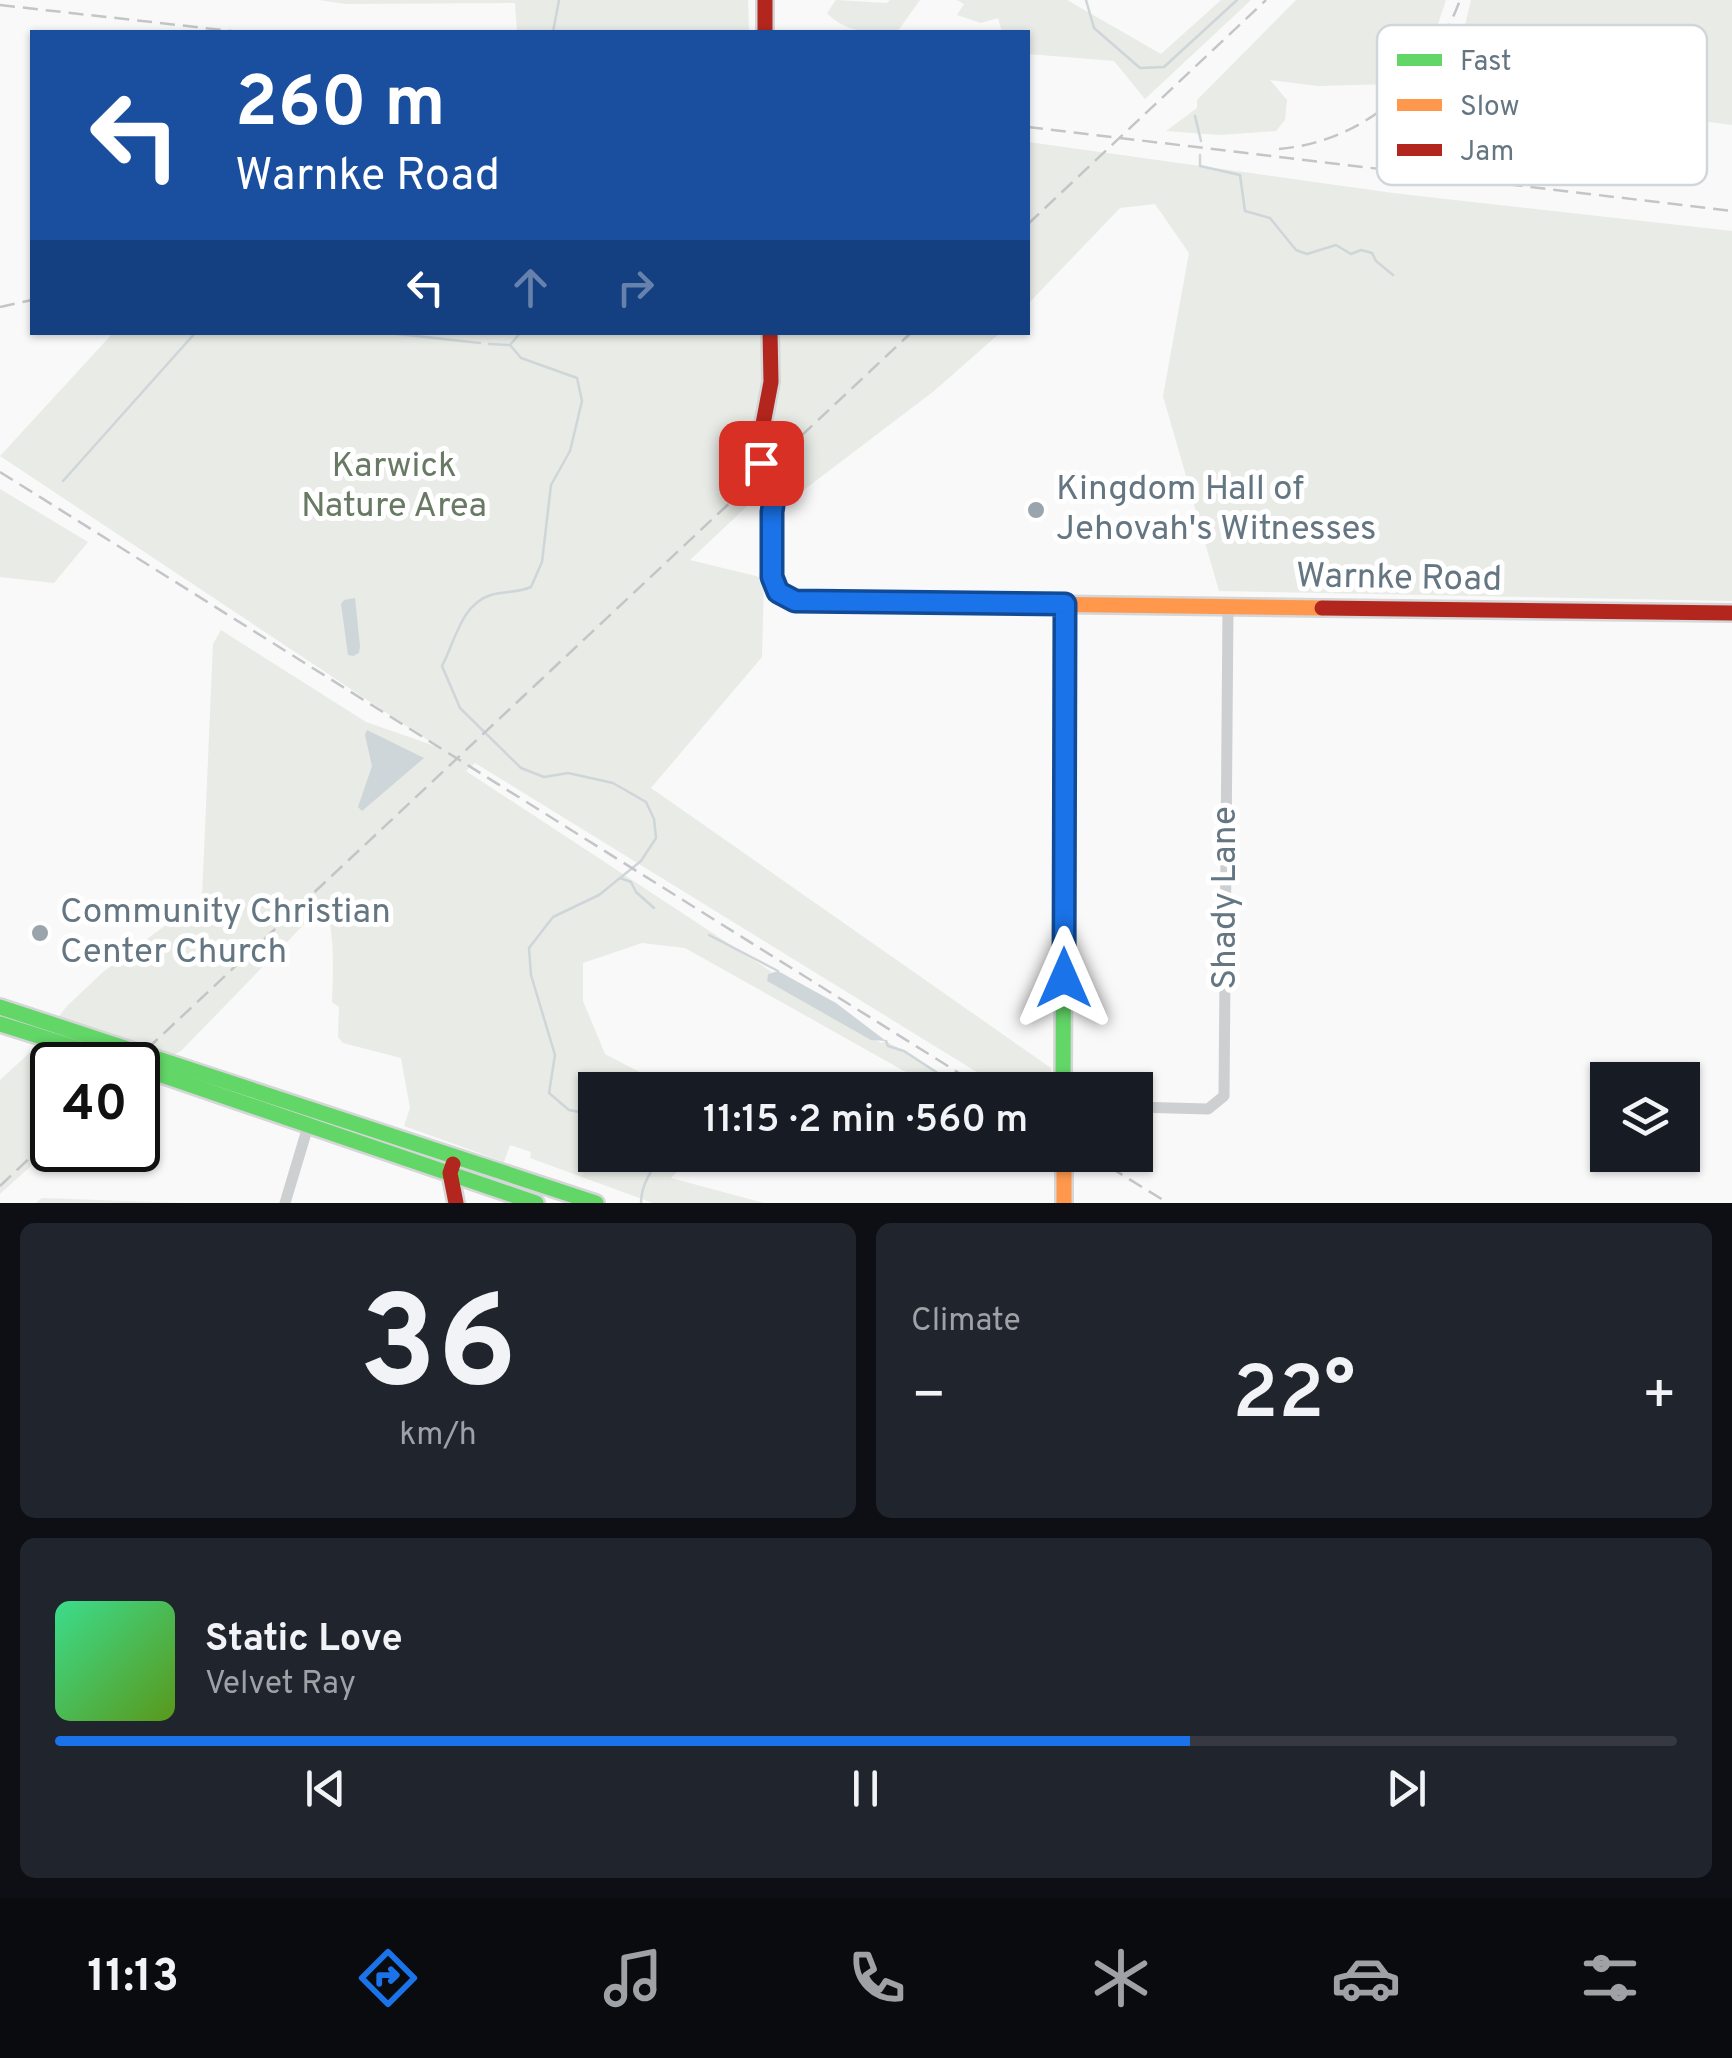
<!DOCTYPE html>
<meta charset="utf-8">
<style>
:root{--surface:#171b24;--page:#20242c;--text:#f1f3f6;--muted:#9ea1a6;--line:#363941;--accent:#1a73e8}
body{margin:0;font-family:Overpass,sans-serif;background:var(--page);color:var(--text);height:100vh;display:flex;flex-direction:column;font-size:38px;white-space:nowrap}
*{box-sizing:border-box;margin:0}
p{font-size:32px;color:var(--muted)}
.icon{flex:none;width:55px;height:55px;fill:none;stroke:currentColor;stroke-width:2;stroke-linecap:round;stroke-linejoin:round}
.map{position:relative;height:1203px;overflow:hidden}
.panel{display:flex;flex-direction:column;gap:20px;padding:20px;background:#0d0f14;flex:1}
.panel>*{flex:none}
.hud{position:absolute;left:30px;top:30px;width:1000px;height:305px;border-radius:0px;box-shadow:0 2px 8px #0004;background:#1a4fa0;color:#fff;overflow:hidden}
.controls{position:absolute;left:1590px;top:1062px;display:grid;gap:20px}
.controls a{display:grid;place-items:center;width:110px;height:110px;border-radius:0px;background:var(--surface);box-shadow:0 2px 8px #0004;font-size:50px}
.speed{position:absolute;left:30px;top:1042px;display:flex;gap:20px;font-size:50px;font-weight:700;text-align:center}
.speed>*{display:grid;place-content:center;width:130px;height:130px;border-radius:50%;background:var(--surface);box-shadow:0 2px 8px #0004;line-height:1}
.speed .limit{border:5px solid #111;border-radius:15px;background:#fff;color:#111}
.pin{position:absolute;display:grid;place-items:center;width:85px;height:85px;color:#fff;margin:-42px;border-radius:20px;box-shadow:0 5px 15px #0006}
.me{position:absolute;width:110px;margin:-55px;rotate:0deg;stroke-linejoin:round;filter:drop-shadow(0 0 8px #0008)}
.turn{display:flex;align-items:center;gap:35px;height:210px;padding:0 40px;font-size:45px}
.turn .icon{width:130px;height:130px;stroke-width:2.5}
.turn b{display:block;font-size:70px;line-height:85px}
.lanes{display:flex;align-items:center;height:95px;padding:0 40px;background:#0003;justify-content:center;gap:50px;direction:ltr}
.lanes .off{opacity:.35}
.big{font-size:75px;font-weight:600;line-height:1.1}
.panel .tile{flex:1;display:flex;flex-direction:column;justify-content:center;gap:15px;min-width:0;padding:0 35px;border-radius:15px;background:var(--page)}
.panel .dial{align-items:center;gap:0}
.dial b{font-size:130px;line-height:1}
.song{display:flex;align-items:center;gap:30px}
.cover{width:120px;height:120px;border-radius:15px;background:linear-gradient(135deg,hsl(150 70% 55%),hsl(90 70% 35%))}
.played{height:10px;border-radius:5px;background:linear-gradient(90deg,var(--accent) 70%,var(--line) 70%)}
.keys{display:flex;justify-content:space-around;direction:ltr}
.heat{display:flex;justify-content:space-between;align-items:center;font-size:55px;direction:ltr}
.panel .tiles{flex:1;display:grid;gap:20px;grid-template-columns:1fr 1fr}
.tile:last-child{grid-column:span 2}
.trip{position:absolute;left:578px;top:1072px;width:575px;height:100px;border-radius:0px;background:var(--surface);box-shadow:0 2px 8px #0004;font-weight:600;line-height:100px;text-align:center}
.tab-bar{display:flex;height:160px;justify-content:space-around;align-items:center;background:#090b0e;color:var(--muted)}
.tab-bar .icon{width:70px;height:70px}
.tab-bar .on{color:var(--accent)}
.tab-bar b{font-size:45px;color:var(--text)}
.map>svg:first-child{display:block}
.green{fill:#e8ebe6}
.water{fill:#ced6d9}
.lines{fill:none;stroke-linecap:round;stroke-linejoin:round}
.stream{stroke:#ced6d9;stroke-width:2.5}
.fast-casing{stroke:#d5d6d7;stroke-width:20}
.slow-casing{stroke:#d5d6d7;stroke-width:20}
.jam-casing{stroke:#d5d6d7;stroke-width:20}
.street{stroke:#cecfd0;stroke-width:11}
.fast{stroke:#63d668;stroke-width:15}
.slow{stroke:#ff974d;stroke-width:15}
.jam{stroke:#b3261e;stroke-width:15}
.rail{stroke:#c3c5c6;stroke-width:2.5;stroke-dasharray:15 8;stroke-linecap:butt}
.route-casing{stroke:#114b97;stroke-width:25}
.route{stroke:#1a73e8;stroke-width:18}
.poi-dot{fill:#99a4ac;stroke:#fff;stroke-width:4}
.labels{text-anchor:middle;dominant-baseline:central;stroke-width:10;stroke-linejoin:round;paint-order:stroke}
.park-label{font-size:35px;fill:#687a64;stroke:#fff}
.poi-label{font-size:35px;fill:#657683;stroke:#fff;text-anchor:start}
.street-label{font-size:35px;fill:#657683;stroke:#fff}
.key{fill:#fff;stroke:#d1d6da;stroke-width:2.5}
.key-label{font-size:28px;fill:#657683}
</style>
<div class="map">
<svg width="1732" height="1203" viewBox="0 0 1732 1203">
<rect width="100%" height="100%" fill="#f9f9f9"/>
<!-- green -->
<g class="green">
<polygon points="319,0 748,0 749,32 517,32 515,3 346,4"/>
<path d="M836,0L887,3L890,0H920L897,32C870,33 846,33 827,13Z"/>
<polygon points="957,0 1067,0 1161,54 1221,0 1251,0 1145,99 1114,61 1028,54 1028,32 1002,32 998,18 981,23 957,15 964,4"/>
<polygon points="1296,0 1446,0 1434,36 1393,84 1318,86 1270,80 1287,100 1285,120 1276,131 1220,135 1166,131 1197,108 1197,100"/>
<polygon points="1471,0 1732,0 1732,125 1432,85 1461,43"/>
<polygon points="1028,142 1393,193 1732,231 1732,601 1219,591 1163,396 1189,253 1155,204 1120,208 1028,304"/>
<path d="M113,333H1000L934,391L784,505L780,475L690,560L764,578L762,657L651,788L1051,1068V1090H1006L475,763L466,771L772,972L768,974L767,981L881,1043L886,1041L969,1090H938L685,948L642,943L583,963V1001L605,1054L674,1090H595V1155H692L671,1178L764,1203H653L530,1158L531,1152L510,1145L504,1162L404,1126L410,1108L401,1058L343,1043L338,1037L339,1007L332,1002C333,975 335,933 326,908L318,910L181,1051L138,1073V1065H52V1147L0,1194V1080L38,1045L66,1007L103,972L202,898L213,644L221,630L366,722L438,747L0,456Z"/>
<polygon points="0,489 88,542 54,583 0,577"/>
<polygon points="42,1198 183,1203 36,1203"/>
</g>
<!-- water -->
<g class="water">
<polygon points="355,598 360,646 359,653 353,656 348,655 341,604 344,600"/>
<polygon points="367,730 424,758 362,811 358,807 372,766 365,735"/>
<polygon points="778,971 836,1003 886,1041 871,1040 767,981 768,974"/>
</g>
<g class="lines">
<!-- stream -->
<g class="stream">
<polyline points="1086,0 1094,28 1140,68 1164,67 1237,0"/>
<polyline points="553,32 559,0"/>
<polyline points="1195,116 1201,141"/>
<polyline points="1200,155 1200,166 1240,175 1245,211 1270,218 1296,250 1307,254 1336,245 1351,254 1361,250 1372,253 1376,261 1393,275"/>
<polyline points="380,332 480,343"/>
<path d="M521,332L510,345L521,358L577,378L582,401L570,451L551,485L542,562L531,587C517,593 505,591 491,595C461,604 455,642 442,666L460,708L521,768L544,777L568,773L613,783L646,802L654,819L656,838L641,861L599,895L553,917L529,948L531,975L555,1055L549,1093L569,1110L595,1115"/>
<polyline points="489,344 508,345"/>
<polyline points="63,481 196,332"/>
<polyline points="620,878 631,882 636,892 654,908"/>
<polyline points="709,935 778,971"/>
<polyline points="886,1041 888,1046 904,1051 959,1087"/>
<path d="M641,1203C641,1184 652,1169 663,1155"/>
</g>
<defs>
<g id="fast">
<polyline points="0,1007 596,1203"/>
<polyline points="0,1024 131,1065"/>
<polyline points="138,1067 536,1203"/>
<polyline points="1063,1090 1065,604"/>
</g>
<g id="slow">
<polyline points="895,602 1322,608"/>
<polyline points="1064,1155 1064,1203"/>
</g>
<g id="jam">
<polyline points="765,0 765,32"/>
<polyline points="770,332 771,382 759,445 761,463 773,476 776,486 772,512 772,577 778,593 795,601 895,602"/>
<polyline points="1322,608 1732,613"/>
<polyline points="453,1164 450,1173 456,1203"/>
</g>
</defs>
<!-- fast casing -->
<use href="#fast" class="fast-casing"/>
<!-- slow casing -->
<use href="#slow" class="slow-casing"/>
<!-- jam casing -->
<use href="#jam" class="jam-casing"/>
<!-- street -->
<g class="street">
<polyline points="1135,1107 1208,1109 1224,1096 1228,607"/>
<polyline points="285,1203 309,1123"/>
</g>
<!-- fast -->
<use href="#fast" class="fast"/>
<!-- slow -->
<use href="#slow" class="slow"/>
<!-- jam -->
<use href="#jam" class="jam"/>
<!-- rail -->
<g class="rail">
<polyline points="0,5 240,32"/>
<polyline points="1028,127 1732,211"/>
<path d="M1279,149C1367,141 1430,81 1460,0"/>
<polyline points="1028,224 1266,0"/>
<polyline points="0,307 32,300"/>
<polyline points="0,472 986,1090"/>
<polyline points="130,1065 912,332"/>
<polyline points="1090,1155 1168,1203"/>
<polyline points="0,1186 52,1137"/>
</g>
</g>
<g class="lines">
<defs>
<polyline id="route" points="761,463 773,476 776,486 772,512 772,577 778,592 795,601 1065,604 1064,978"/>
</defs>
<!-- route casing -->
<use href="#route" class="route-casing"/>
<!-- route -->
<use href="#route" class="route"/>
</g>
<!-- markers -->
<g class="poi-dot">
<circle cx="1036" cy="510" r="10"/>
<circle cx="40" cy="933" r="10"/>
</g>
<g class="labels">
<!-- park labels -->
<g class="park-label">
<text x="394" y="467">Karwick<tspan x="394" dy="40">Nature Area</tspan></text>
</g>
<!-- poi labels -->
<g class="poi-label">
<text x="1056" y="490">Kingdom Hall of<tspan x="1056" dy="40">Jehovah's Witnesses</tspan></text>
<text x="60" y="913">Community Christian<tspan x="60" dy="40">Center Church</tspan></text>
</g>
<!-- street labels -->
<g class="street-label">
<text transform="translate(1399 579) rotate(1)">Warnke Road</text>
<text transform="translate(1226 898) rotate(-90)">Shady Lane</text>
</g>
</g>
<!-- legend -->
<rect x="1377" y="25" width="330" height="160" rx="15" class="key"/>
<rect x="1397" y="54" width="45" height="12" fill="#63d668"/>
<rect x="1397" y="99" width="45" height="12" fill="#ff974d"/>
<rect x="1397" y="144" width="45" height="12" fill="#b3261e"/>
<g class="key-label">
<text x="1460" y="70">Fast</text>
<text x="1460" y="115">Slow</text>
<text x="1460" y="160">Jam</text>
</g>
</svg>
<div class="controls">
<a><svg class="icon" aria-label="layers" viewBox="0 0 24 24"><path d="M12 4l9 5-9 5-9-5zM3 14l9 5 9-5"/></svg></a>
</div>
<div class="speed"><div class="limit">40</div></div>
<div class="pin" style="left:761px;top:463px;background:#d93025"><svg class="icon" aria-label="arrive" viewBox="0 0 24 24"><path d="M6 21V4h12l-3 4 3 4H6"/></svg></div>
<svg class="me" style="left:1064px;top:978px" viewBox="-20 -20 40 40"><path d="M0-17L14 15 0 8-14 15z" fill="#1a73e8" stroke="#fff" stroke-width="4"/></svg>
<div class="trip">11:15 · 2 min · 560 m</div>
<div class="hud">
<div class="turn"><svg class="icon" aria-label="left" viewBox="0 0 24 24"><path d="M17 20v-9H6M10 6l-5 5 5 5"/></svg><div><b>260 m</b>Warnke Road</div></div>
<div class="lanes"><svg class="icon" aria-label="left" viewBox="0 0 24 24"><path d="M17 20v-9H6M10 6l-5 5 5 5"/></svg><svg class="icon off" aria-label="ahead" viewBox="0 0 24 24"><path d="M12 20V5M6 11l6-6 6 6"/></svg><svg class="icon off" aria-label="right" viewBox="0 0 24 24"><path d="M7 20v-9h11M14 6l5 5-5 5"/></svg></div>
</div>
</div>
<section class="panel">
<div class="tiles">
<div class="tile dial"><b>36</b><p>km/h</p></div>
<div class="tile"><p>Climate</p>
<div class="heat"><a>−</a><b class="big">22°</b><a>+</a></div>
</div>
<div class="tile">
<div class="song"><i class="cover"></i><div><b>Static Love</b><p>Velvet Ray</p></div></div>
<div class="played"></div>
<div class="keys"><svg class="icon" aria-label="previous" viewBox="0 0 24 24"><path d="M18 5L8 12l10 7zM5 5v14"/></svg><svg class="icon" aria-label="pause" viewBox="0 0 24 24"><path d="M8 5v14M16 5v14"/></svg><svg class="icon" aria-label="next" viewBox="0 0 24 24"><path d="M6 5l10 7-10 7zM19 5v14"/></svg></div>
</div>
</div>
</section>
<nav class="tab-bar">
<b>11:13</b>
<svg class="icon on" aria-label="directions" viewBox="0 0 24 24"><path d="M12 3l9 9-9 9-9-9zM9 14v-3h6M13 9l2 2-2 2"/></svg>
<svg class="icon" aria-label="music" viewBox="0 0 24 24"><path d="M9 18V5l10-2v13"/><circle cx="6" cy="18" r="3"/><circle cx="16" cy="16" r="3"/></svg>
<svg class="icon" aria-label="phone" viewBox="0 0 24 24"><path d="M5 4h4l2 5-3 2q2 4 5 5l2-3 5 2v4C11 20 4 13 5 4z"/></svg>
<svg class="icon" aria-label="climate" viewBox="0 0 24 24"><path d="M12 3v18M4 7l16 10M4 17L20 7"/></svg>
<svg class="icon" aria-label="car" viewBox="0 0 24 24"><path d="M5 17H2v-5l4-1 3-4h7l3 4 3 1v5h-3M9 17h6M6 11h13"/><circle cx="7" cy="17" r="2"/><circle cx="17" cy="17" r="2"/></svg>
<svg class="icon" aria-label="filters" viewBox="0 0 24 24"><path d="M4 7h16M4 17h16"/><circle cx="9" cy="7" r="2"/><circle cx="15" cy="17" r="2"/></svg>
</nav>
